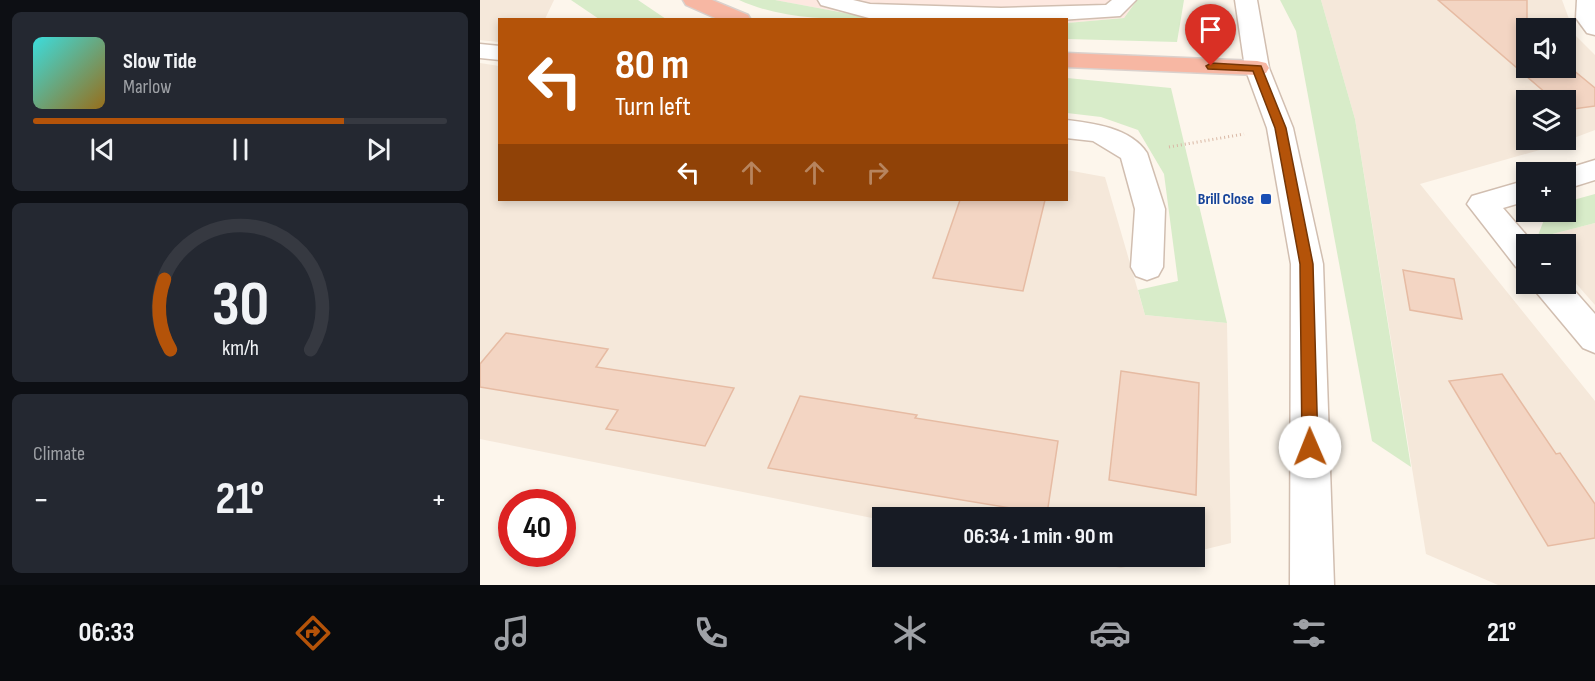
<!DOCTYPE html>
<meta charset="utf-8">
<style>
:root{--surface:#171b24;--page:#242831;--text:#f1f3f6;--muted:#9ea1a6;--line:#363941;--accent:#b45309}
body{margin:0;font-family:"Sofia Sans Condensed",sans-serif;background:var(--page);color:var(--text);height:100vh;display:flex;flex-direction:column;font-size:22px;white-space:nowrap}
*{box-sizing:border-box;margin:0}
p{font-size:20px;color:var(--muted)}
.icon{flex:none;width:33px;height:33px;fill:none;stroke:currentColor;stroke-width:2;stroke-linecap:round;stroke-linejoin:round}
.map{position:relative;flex:1;overflow:hidden}
.side{display:flex;flex-direction:column;gap:12px;padding:12px;background:#0d0f14;width:480px}
.side>*{flex:none}
.banner{position:absolute;left:18px;top:18px;width:570px;height:183px;border-radius:0px;box-shadow:0 3px 9px #0003;background:#b45309;color:#fff;overflow:hidden}
.buttons{position:absolute;left:1036px;top:18px;display:grid;gap:12px}
.buttons a{display:grid;place-items:center;width:60px;height:60px;border-radius:0px;background:var(--surface);box-shadow:0 3px 9px #0003;font-size:30px}
.speed{position:absolute;left:18px;top:489px;display:flex;gap:12px;font-size:30px;font-weight:700;text-align:center}
.speed>*{display:grid;place-content:center;width:78px;height:78px;border-radius:50%;background:var(--surface);box-shadow:0 3px 9px #0003;line-height:1}
.speed .limit{border:9px solid #d22;background:#fff;color:#111}
.pin{position:absolute;display:grid;place-items:center;width:51px;height:51px;color:#fff;margin:-62px -26px;border-radius:50% 50% 50% 0;rotate:-45deg;box-shadow:0 0 6px #0007}
.pin .icon{rotate:45deg}
.me{position:absolute;width:66px;margin:-33px;rotate:359deg;stroke-linejoin:round;filter:drop-shadow(0 0 4px #0008)}
.turn{display:flex;align-items:center;gap:21px;height:126px;padding:0 18px;font-size:27px}
.turn .icon{width:78px;height:78px;stroke-width:2.5}
.turn b{display:block;font-size:42px;line-height:51px}
.lanes{display:flex;align-items:center;height:57px;padding:0 18px;background:#0003;justify-content:center;gap:30px;direction:ltr}
.lanes .off{opacity:.35}
.big{font-size:45px;font-weight:700;line-height:1.1}
.side .widget{flex:1;display:flex;flex-direction:column;justify-content:center;gap:9px;min-width:0;padding:0 21px;border-radius:9px;background:var(--page)}
.side .dial{align-items:center;gap:0}
.dial svg{height:156px;overflow:visible;fill:none;stroke:var(--line);stroke-width:7;stroke-linecap:round;text-anchor:middle}
.dial text{fill:var(--text);stroke:none}
.song{display:flex;align-items:center;gap:18px}
.cover{width:72px;height:72px;border-radius:9px;background:linear-gradient(135deg,hsl(180 70% 55%),hsl(40 70% 35%))}
.played{height:6px;border-radius:3px;background:linear-gradient(90deg,var(--accent) 75%,var(--line) 75%)}
.keys{display:flex;justify-content:space-around;direction:ltr}
.heat{display:flex;justify-content:space-between;align-items:center;font-size:33px;direction:ltr}
.trip{position:absolute;left:392px;top:507px;width:333px;height:60px;border-radius:0px;background:var(--surface);box-shadow:0 3px 9px #0003;font-weight:700;line-height:60px;text-align:center}
.tabs{display:flex;height:96px;justify-content:space-around;align-items:center;background:#090b0e;color:var(--muted)}
.tabs .icon{width:42px;height:42px}
.tabs .current{color:var(--accent)}
.tabs b{font-size:27px;color:var(--text)}
main{display:flex;flex:1;min-height:0}
.map>svg:first-child{display:block}
.residential{fill:#f5e8da;fill-rule:evenodd}
.commercial{fill:#fde8e0}
.green{fill:#d8ecc9}
.building{fill:#f3d5c3;stroke:#e6bba3;stroke-width:1.5}
.lines{fill:none;stroke-linecap:round;stroke-linejoin:round}
.minor-casing{stroke:#d1beb0;stroke-width:3}
.highway-casing{stroke:#dad1cd;stroke-width:3}
.path{stroke:#d9b8a5;stroke-width:3;stroke-dasharray:1 3;stroke-linecap:butt}
.minor{fill:#fff;fill-rule:evenodd}
.highway{fill:#f7b7a3;fill-rule:evenodd}
.route{fill:#b45309;stroke:#753606;stroke-width:1.5}
.transit-dot{fill:#1a4fb4;stroke:#fffaf3;stroke-width:2}
.labels{text-anchor:middle;dominant-baseline:central;stroke-width:4.5;stroke-linejoin:round;paint-order:stroke}
.transit-label{font-size:16px;font-weight:bold;fill:#164399;stroke:#fffaf3;text-anchor:end}
</style>
<main>
<section class="side">
<div class="widget">
<div class="song"><i class="cover"></i><div><b>Slow Tide</b><p>Marlow</p></div></div>
<div class="played"></div>
<div class="keys"><svg class="icon" aria-label="previous" viewBox="0 0 24 24"><path d="M18 5L8 12l10 7zM5 5v14"/></svg><svg class="icon" aria-label="pause" viewBox="0 0 24 24"><path d="M8 5v14M16 5v14"/></svg><svg class="icon" aria-label="next" viewBox="0 0 24 24"><path d="M6 5l10 7-10 7zM19 5v14"/></svg></div>
</div>
<div class="widget dial"><svg viewBox="0 0 100 80">
<path d="M14 69A42 42 0 1 1 86 69"/>
<path d="M14 69A42 42 0 0 1 11 33" stroke="#b45309"/>
<text x="50" y="56" font-size="32" font-weight="700">30</text>
<text x="50" y="72" font-size="11">km/h</text>
</svg></div>
<div class="widget"><p>Climate</p>
<div class="heat"><a>−</a><b class="big">21°</b><a>+</a></div>
</div>
</section>
<div class="map">
<svg width="1115" height="585" viewBox="0 0 1115 585">
<rect width="100%" height="100%" fill="#fdf6ec"/>
<!-- residential -->
<g class="residential">
<polygon points="0,0 74,0 65,19 20,20 19,42 0,40"/>
<path d="M841,0H1082L1095,35L1115,55V130L1070,147L940,184L1115,401V585H1018L946,554L875,119ZM1047,28H1086V68H1047ZM1047,100H1086V140H1047Z"/>
<polygon points="0,63 19,66 20,200 586,200 587,170 625,177 665,315 747,323 751,543 714,552 714,518 402,518 402,520 0,439"/>
<polygon points="1115,223 1115,305 1086,272 1086,244 1062,244 1057,238"/>
<polygon points="586,557 691,557 641,568"/>
</g>
<!-- commercial -->
<polygon class="commercial" points="295,0 657,0 644,18 587,23 586,20 397,19"/>
<!-- green -->
<g class="green">
<polygon points="91,0 158,0 186,19 119,19"/>
<path d="M259,0H295L397,19C350,19 303,20 259,0Z"/>
<polygon points="657,0 704,0 697,42 587,39 587,23 644,18"/>
<polygon points="800,0 841,0 875,119 931,467 892,441 816,31"/>
<polygon points="587,78 691,88 747,323 665,315 658,290 698,281 684,174 658,130 621,117 587,113"/>
<polygon points="1115,194 1115,223 1057,238 1067,212 1086,212 1086,202"/>
</g>
<!-- building -->
<g class="building">
<polygon points="958,0 1047,0 1047,70 1086,68 1087,65 1115,88 1115,106 1086,110 1086,100 1074,100"/>
<polygon points="480,200 565,200 543,291 453,278"/>
<polygon points="923,270 974,279 982,319 930,310"/>
<polygon points="26,333 128,349 116,367 254,388 225,446 126,429 138,410 0,387 0,364"/>
<polygon points="641,371 719,383 716,495 629,480"/>
<polygon points="1022,374 1076,454 1080,453 1115,504 1115,538 1068,546 969,381"/>
<polygon points="320,396 437,415 435,418 578,441 567,514 288,468"/>
</g>
<g class="lines">
<defs>
<g id="minor">
<polygon points="338,0 373,0 390,4 521,8 626,5 632,0 656,0 640,16 579,20 389,18 341,5"/>
<polygon points="755,0 777,0 789,68 813,128 843,264 854,585 810,585 811,264 787,128 765,68"/>
<polygon points="1097,0 1115,0 1115,35 1107,33 1096,18"/>
<polygon points="0,44 20,46 20,60 0,58"/>
<path d="M586,120C613,123 651,128 667,153L685,209L683,267L678,276L667,280L656,276L651,267L655,209L641,158L613,141L586,138Z"/>
<polygon points="1115,160 1115,180 1086,189 1086,172 1076,172"/>
<polygon points="1047,180 1047,201 1023,208 1054,244 1047,244 1047,270 1036,267 987,204 992,196"/>
<polygon points="1086,281 1115,314 1115,353 1103,348 1057,293 1053,284 1086,284"/>
</g>
<g id="highway">
<polygon points="203,0 232,0 268,15 271,20 240,20 206,5"/>
<polygon points="586,53 777,61 786,63 789,68 786,73 777,75 586,67"/>
</g>
</defs>
<!-- minor casing -->
<use href="#minor" class="minor-casing"/>
<!-- highway casing -->
<use href="#highway" class="highway-casing"/>
<!-- path -->
<polyline class="path" points="689,147 764,134"/>
<!-- minor -->
<use href="#minor" class="minor"/>
<!-- highway -->
<use href="#highway" class="highway"/>
</g>
<!-- route -->
<polygon class="route" points="731,63 781,66 806,128 833,264 838,447 835,453 830,455 824,453 822,447 820,264 795,128 773,71 728,69 726,66"/>
<!-- markers -->
<rect class="transit-dot" x="780" y="193" width="12" height="12" rx="3"/>
<g class="labels">
<!-- transit labels -->
<g class="transit-label">
<text x="774" y="199">Brill Close</text>
</g>
</g>
</svg>
<div class="buttons">
<a><svg class="icon" aria-label="sound" viewBox="0 0 24 24"><path d="M4 9h4l5-4v14l-5-4H4zM17 9q2 3 0 6"/></svg></a>
<a><svg class="icon" aria-label="layers" viewBox="0 0 24 24"><path d="M12 4l9 5-9 5-9-5zM3 14l9 5 9-5"/></svg></a>
<a>+</a>
<a>−</a>
</div>
<div class="speed"><div class="limit">40</div></div>
<div class="pin" style="left:731px;top:66px;background:#d93025"><svg class="icon" aria-label="arrive" viewBox="0 0 24 24"><path d="M6 21V4h12l-3 4 3 4H6"/></svg></div>
<svg class="me" style="left:830px;top:447px" viewBox="-20 -20 40 40"><circle r="19" fill="#fff"/><path d="M0-13L10 11 0 6-10 11z" fill="#b45309"/></svg>
<div class="trip">06:34 · 1 min · 90 m</div>
<div class="banner">
<div class="turn"><svg class="icon" aria-label="left" viewBox="0 0 24 24"><path d="M17 20v-9H6M10 6l-5 5 5 5"/></svg><div><b>80 m</b>Turn left</div></div>
<div class="lanes"><svg class="icon" aria-label="left" viewBox="0 0 24 24"><path d="M17 20v-9H6M10 6l-5 5 5 5"/></svg><svg class="icon off" aria-label="ahead" viewBox="0 0 24 24"><path d="M12 20V5M6 11l6-6 6 6"/></svg><svg class="icon off" aria-label="ahead" viewBox="0 0 24 24"><path d="M12 20V5M6 11l6-6 6 6"/></svg><svg class="icon off" aria-label="right" viewBox="0 0 24 24"><path d="M7 20v-9h11M14 6l5 5-5 5"/></svg></div>
</div>
</div>
</main>
<nav class="tabs">
<b>06:33</b>
<svg class="icon current" aria-label="directions" viewBox="0 0 24 24"><path d="M12 3l9 9-9 9-9-9zM9 14v-3h6M13 9l2 2-2 2"/></svg>
<svg class="icon" aria-label="music" viewBox="0 0 24 24"><path d="M9 18V5l10-2v13"/><circle cx="6" cy="18" r="3"/><circle cx="16" cy="16" r="3"/></svg>
<svg class="icon" aria-label="phone" viewBox="0 0 24 24"><path d="M5 4h4l2 5-3 2q2 4 5 5l2-3 5 2v4C11 20 4 13 5 4z"/></svg>
<svg class="icon" aria-label="climate" viewBox="0 0 24 24"><path d="M12 3v18M4 7l16 10M4 17L20 7"/></svg>
<svg class="icon" aria-label="car" viewBox="0 0 24 24"><path d="M5 17H2v-5l4-1 3-4h7l3 4 3 1v5h-3M9 17h6M6 11h13"/><circle cx="7" cy="17" r="2"/><circle cx="17" cy="17" r="2"/></svg>
<svg class="icon" aria-label="filters" viewBox="0 0 24 24"><path d="M4 7h16M4 17h16"/><circle cx="9" cy="7" r="2"/><circle cx="15" cy="17" r="2"/></svg>
<b>21°</b>
</nav>
